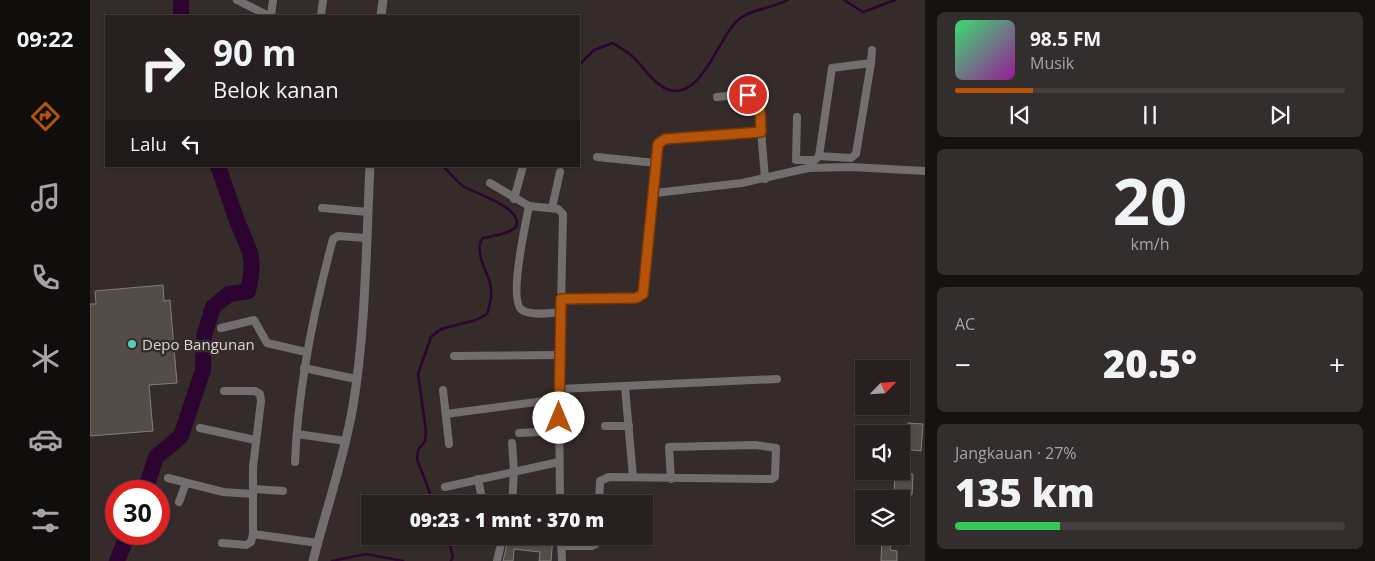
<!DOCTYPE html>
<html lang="id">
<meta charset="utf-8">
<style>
:root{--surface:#282020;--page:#342d2d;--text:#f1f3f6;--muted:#a5a3a5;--line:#443e3e;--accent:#b45309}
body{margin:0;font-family:"Open Sans",sans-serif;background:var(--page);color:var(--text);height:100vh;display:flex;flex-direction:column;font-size:19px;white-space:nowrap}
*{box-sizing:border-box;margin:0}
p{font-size:16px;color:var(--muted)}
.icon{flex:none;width:28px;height:28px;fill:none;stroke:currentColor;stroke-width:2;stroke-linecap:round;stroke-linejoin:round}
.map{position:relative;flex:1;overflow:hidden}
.side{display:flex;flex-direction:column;gap:12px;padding:12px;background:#161212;width:450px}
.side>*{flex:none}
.banner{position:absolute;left:15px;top:15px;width:475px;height:152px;border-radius:0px;box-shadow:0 1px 4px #0004,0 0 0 1px var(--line);background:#282020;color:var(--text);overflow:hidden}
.needle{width:32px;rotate:65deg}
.controls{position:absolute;left:765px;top:360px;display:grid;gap:10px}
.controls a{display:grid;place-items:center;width:55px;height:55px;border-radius:0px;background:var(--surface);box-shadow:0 1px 4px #0004,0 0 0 1px var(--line);font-size:25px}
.speed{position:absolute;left:15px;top:480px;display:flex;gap:10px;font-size:25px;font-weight:700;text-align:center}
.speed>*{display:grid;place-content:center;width:65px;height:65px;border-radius:50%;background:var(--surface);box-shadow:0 1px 4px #0004,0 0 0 1px var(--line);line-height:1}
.speed .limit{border:8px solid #d22;background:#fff;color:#111}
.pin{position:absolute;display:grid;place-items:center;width:42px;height:42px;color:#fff;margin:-21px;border:2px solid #fff;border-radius:50%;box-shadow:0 1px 5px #0007}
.me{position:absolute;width:55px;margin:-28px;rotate:0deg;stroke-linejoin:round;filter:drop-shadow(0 0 4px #0008)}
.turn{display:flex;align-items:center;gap:18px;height:105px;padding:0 25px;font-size:22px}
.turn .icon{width:65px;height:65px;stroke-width:2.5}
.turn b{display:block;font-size:35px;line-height:42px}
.then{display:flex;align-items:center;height:48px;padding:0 25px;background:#0003;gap:10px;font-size:19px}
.big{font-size:38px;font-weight:800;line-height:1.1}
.side .card{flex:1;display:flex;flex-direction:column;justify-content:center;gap:8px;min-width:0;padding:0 18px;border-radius:8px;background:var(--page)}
.side .dial{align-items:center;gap:0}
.dial b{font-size:65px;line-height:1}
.song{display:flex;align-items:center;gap:15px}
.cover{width:60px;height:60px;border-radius:8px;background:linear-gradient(135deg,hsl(140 70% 55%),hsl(300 70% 35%))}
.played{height:5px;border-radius:2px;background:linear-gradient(90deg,var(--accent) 20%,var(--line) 20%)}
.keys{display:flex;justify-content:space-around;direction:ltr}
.heat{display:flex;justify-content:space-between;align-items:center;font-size:28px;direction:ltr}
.charge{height:8px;border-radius:4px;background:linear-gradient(90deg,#34c759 27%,var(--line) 0)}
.trip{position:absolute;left:271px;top:495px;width:292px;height:50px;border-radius:0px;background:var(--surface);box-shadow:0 1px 4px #0004,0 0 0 1px var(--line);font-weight:800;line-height:50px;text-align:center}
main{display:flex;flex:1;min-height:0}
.tabs{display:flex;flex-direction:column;width:90px;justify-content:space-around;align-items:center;background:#100d0d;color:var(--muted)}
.tabs .icon{width:35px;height:35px}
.tabs .current{color:var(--accent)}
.tabs b{font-size:22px;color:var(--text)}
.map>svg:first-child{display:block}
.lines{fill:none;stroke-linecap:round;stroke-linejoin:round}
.stream{stroke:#2c042f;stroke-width:2.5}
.river{stroke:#2c042f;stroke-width:16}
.building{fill:#544c46;stroke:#857d77}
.minor{stroke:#726d6e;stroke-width:8}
.tertiary{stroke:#726d6e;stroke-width:9}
.route-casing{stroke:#753606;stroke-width:12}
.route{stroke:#b45309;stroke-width:9}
.poi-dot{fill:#58cebf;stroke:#352b2a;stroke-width:2}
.labels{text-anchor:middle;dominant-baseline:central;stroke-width:5;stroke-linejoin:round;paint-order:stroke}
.poi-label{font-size:15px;fill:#dbd5d4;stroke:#352b2a;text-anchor:start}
</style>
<main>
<nav class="tabs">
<b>09:22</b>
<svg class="icon current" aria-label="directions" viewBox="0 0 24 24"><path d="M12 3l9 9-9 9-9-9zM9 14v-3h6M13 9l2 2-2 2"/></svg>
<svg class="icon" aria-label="music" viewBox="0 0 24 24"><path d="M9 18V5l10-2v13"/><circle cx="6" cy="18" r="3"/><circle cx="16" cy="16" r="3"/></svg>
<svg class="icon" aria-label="phone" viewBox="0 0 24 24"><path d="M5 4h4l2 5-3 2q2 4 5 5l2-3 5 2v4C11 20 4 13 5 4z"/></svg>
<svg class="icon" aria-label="climate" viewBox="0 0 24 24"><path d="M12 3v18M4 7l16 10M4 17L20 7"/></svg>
<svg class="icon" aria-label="car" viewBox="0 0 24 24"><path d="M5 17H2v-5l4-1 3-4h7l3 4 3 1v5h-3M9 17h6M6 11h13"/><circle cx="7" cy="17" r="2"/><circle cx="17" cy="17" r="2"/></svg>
<svg class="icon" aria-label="filters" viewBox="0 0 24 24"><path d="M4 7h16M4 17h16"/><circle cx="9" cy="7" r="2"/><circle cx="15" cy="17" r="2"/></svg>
</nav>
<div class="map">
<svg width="835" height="561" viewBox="0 0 835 561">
<rect width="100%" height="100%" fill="#352b2a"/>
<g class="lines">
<!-- stream -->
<g class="stream">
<polyline points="754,0 773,12 805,0"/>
<path d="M489,65L504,50L523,43C529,47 536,51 542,56C553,66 564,85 579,90C612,100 630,34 648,20C661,9 683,8 698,0"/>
<path d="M344,504L327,459L328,450L335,441L336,431L328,374L341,337L351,329L386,320L397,314C400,304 403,294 400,283C397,271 383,250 393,238C401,236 422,234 426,226C434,208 384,193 373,186C366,181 359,172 353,166"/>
<polyline points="357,536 363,556 361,561"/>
<polyline points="242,561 276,554 313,561"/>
</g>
<!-- river -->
<g class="river">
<polyline points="91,16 91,0"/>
<path d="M55,491L66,457L91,436L113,370L114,336L123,307L139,294L158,291C167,254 158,250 146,218C140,201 134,183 128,166"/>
<polyline points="27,561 38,534"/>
</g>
</g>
<!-- building -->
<g class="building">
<polygon points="73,285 74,301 80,300 87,383 59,385 63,431 0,436 0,304 6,304 5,291"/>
<polygon points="818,423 833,424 831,451 813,449 814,432 817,432"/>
<polygon points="805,473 823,474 822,495 804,494"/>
<polygon points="429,536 447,538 447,536 463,536 461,561 449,561 450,552 424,549 423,561 413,561 418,540 428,541"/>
<polygon points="792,537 802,538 800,550 807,551 807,561 791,561"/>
</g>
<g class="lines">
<!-- minor -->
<g class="minor">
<polyline points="147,0 179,16"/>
<polyline points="181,16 183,0"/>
<polyline points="231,16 233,0"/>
<polyline points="781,63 742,68 729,156 761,158 766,154 781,63 782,50"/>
<polyline points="627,97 656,94 666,99 670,118 675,179"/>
<polyline points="707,117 706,160 725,160 729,156"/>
<polyline points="507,157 566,163"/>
<polyline points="400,183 439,206 468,209 473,214 469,399 470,504"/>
<polyline points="565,193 652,183 718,168 761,167 835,171"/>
<polyline points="424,199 433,166"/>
<path d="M439,206C436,222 418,301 432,310C441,316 460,313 471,312"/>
<polyline points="232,208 278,212"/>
<polyline points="462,208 470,172"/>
<polyline points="471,299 544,298 553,294 570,142 578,139 671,132"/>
<polyline points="131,328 164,320 177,343 216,352"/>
<polyline points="364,356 469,355"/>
<polyline points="214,368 266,379"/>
<polyline points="535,387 543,477"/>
<polyline points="469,389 687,379"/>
<polyline points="353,390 359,444"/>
<polyline points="356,414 469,399"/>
<polyline points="515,426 539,426"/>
<polyline points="110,428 165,440"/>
<polyline points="429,433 469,431"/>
<polyline points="207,434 256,441"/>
<polyline points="422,443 424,471 422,504"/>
<path d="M205,462C208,386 223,313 243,239L248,236L276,238"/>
<polyline points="78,478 133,492 163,494"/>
<polyline points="388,479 393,504"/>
<polyline points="355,487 469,462"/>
<polyline points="163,489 193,491"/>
<polyline points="89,502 96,483"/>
<polyline points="509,504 510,481 519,477 682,479 685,477 686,448 665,445 579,447 581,479"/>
<polyline points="163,534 228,543"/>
<polyline points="471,536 472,561"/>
<polyline points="132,543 156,545 161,542 163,534 163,467 171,401 170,394 165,391 134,391"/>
<polyline points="471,546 502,546 506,544 507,536"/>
<polyline points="407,561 413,536"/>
</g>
<!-- tertiary -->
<g class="tertiary">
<polyline points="291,16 293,0"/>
<path d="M223,561C236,509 254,459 263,406C276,327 276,246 280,166"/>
</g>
</g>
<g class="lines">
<defs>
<path id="route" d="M469,418L471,299L546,298L553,294L568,144L575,139L671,132C670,120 673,98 658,95"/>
</defs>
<!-- route casing -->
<use href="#route" class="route-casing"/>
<!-- route -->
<use href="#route" class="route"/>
</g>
<!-- markers -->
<circle class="poi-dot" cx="42" cy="344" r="5"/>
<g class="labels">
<!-- poi labels -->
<g class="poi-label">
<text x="52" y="344">Depo Bangunan</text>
</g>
</g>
</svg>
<div class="controls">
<a><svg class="needle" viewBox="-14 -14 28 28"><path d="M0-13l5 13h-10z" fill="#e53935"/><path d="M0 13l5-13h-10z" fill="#a5a3a5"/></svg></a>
<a><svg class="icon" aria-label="sound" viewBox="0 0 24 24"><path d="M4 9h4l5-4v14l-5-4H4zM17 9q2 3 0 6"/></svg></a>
<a><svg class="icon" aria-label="layers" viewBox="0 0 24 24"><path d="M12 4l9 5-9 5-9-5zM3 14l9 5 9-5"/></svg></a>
</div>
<div class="speed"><div class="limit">30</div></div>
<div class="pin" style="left:658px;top:95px;background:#d93025"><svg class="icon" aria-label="arrive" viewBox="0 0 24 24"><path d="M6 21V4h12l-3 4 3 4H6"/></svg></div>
<svg class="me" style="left:469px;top:418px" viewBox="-20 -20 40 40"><circle r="19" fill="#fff"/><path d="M0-13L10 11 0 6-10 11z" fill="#b45309"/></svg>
<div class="trip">09:23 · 1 mnt · 370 m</div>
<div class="banner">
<div class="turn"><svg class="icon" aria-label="right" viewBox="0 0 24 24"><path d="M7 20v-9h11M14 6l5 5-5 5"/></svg><div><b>90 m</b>Belok kanan</div></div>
<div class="then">Lalu<svg class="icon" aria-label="left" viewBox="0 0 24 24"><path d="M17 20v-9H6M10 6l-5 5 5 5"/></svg></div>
</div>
</div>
<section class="side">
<div class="card">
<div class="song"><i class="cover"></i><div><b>98.5 FM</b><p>Musik</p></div></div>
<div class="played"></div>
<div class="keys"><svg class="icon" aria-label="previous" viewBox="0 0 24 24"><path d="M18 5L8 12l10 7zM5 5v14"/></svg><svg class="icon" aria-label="pause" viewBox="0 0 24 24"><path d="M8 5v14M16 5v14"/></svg><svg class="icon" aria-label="next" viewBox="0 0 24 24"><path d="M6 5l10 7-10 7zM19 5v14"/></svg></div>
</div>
<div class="card dial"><b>20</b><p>km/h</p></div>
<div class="card"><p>AC</p>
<div class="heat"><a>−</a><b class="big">20.5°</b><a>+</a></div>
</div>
<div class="card"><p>Jangkauan · 27%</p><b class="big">135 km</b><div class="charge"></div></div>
</section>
</main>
